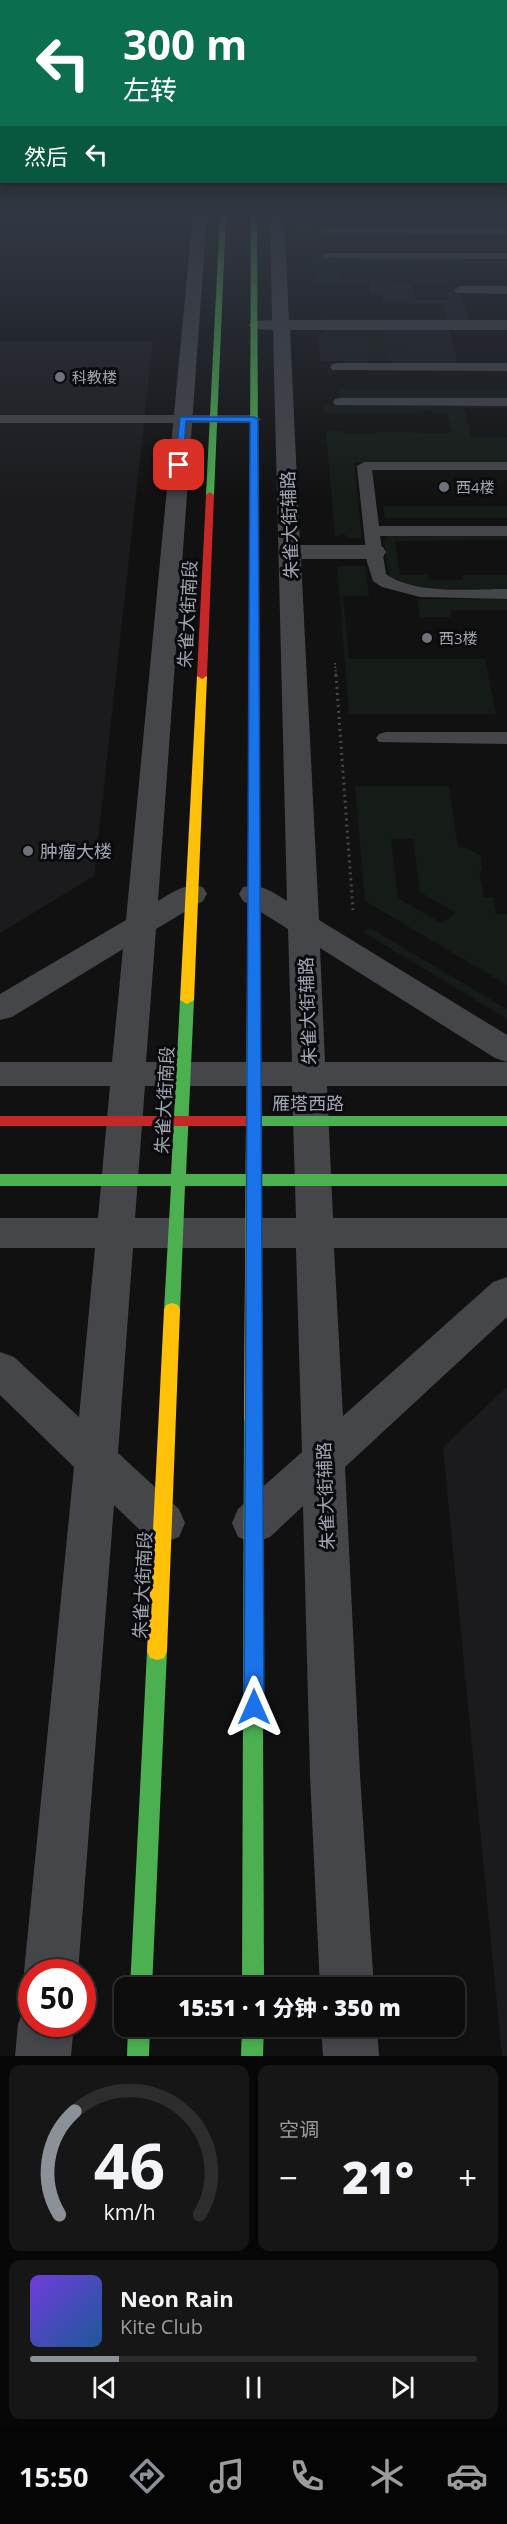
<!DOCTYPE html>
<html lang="zh">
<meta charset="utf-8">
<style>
:root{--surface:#0d0d0d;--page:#161616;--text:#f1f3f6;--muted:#9a9c9d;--line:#2d2d2e;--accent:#8c9099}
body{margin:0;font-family:"Open Sans","Noto Sans SC",sans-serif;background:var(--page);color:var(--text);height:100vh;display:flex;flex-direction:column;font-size:22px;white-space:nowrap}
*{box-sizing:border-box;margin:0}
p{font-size:20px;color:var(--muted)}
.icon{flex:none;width:33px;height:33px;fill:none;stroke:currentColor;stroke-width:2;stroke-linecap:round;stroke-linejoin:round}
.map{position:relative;height:2056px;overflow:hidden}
.sheet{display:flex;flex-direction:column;gap:9px;padding:9px;background:#070707;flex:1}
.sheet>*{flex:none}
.banner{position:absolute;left:0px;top:0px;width:507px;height:183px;box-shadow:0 3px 9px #0003,0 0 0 2px var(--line);background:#0b6e4f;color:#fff;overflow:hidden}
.speed{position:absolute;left:18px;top:1959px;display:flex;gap:12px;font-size:30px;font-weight:700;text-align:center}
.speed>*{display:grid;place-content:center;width:78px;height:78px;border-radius:50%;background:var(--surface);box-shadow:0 3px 9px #0003,0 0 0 2px var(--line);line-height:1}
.speed .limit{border:9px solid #d22;background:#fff;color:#111}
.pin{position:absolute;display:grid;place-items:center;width:51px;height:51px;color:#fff;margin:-26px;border-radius:12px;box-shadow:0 3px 9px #0006}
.me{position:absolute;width:66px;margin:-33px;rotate:0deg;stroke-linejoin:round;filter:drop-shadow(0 0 4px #0008)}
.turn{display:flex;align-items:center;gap:21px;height:126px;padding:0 24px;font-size:27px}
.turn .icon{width:78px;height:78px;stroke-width:2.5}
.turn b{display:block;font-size:42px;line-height:51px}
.then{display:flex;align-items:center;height:57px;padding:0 24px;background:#0003;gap:12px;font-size:22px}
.big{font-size:45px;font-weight:800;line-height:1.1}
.sheet .card{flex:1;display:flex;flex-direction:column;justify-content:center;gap:9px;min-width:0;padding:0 21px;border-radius:12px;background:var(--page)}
.sheet .dial{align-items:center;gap:0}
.dial svg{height:156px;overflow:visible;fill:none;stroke:var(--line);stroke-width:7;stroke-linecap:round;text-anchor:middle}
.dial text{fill:var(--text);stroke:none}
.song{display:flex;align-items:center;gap:18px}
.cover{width:72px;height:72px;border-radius:9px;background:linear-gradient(135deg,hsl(260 70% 55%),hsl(210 70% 35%))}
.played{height:6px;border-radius:3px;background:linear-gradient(90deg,var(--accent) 20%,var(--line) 20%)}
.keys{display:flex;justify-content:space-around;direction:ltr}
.heat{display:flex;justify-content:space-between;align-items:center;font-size:33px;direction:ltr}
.sheet .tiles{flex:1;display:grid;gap:9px;grid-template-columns:1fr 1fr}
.card:last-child{grid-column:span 2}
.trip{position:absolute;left:114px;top:1977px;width:351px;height:60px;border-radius:12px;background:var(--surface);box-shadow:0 3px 9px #0003,0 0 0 2px var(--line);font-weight:800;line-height:60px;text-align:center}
.tabs{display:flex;height:96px;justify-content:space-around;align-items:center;background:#050505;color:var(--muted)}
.tabs .icon{width:42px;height:42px}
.tabs .active{color:var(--accent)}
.tabs b{font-size:27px;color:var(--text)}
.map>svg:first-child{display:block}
.built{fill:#1b1b1e}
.green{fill:#151b16;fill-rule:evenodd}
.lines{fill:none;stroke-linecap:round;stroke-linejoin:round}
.path-far1{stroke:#46484c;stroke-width:2;stroke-dasharray:1.5 2;stroke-linecap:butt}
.path{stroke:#46484c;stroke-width:3;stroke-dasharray:2 4;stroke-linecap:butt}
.lane{fill:#45464a;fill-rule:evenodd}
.street{fill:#45464a;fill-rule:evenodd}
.fast{fill:#4caf50;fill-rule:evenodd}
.slow{fill:#ffc107;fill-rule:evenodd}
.jam{fill:#c62828;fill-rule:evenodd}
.route{fill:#1a73e8;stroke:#114b97;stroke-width:1.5}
.poi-dot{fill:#6e727a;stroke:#0b0b0d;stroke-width:2}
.labels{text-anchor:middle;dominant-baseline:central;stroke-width:6;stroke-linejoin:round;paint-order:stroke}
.far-poi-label{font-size:15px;fill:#a0a6b3;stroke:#0b0b0d;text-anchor:start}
.street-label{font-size:18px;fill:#a0a6b3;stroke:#0b0b0d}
.poi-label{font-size:18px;fill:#a0a6b3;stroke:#0b0b0d;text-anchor:start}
</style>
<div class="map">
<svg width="507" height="2056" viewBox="0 0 507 2056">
<rect width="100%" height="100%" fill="#111"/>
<!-- built -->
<g class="built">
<polygon points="292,214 507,214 507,229 293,229"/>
<polygon points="369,283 411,283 415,300 448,300 446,292 507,292 461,293 469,322 447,322 457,361 320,361 318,336 325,334 323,319 446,319 442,303 383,303 381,295 371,295"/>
<polygon points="0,341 153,341 94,876 0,933"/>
<polygon points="507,1387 507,2056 502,2056 443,1447"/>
</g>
<!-- green -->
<g class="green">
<polygon points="340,214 499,214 500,218 340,218"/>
<polygon points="309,223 341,223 342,227 507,229 309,229"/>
<polygon points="312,258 507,258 507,265 338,265 339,280 443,280 444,283 438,283 437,281 320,283 314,281"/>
<polygon points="324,330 382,330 385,345 407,345 408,351 386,351 387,361 372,361 368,334 325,334"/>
<polygon points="339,389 507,389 507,398 340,398"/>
<polygon points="324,405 507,405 507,408 464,408 471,437 507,437 507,462 354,462 362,538 351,538 343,534 335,538 326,431 342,431 343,434 376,434 376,432 452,433 447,413 433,413 432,411 418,411 418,413 324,413"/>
<polygon points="383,506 507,506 507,518 385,518"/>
<path d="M388,536H507V540L395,541L400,575H428L429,580H463V575H507V589C475,589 416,595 389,576L384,542Z"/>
<polygon points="337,566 365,566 369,596 343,596 349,659 485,659 496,714 349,714"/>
<polygon points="417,599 507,599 507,610 451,610 451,617 420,617"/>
<path d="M355,786H449L458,847L468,848L480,855L482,870H479L484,897H493L496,914H507V985L365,901ZM391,839H413L420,892L456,913L441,923L398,898Z"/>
<polygon points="370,928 507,1009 507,1019 363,932"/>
</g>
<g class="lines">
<!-- path-far1 -->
<polyline class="path-far1" points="335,663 336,677"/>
<!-- path -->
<polyline class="path" points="336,675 353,910"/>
<!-- lane -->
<g class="lane">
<polygon points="324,228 507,228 507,234 320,233 320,229"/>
<polygon points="327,253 507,253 507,259 323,258 323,254"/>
<polygon points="460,286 507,286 507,294 456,293 454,290"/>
<polygon points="337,363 507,363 507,371 332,370 330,367 332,364"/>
<polygon points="340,398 507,398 507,406 335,405 333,402 335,399"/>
<polygon points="0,415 254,415 261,419 254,423 0,423"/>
<path d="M364,462H507V470H372L379,526H507V536H380L386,574C414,595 473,589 507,589V599L420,597L382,587L373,581L367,562L357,466Z"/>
<polygon points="386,732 507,732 507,744 379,742 376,738 379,734"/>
</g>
<!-- street -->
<g class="street">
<path d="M193,214H207L158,901C173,892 184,883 203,887L207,894L203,901L156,929L146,1062H292L288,929L243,901L239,894L243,887C261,883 272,892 287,901L273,330L252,329L249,325L252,321L272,320L270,214H284L289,320H507V330H290L300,545H375L383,547L386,552L383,557L375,559H301L319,920L507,1035V1062L495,1058L320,948L325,1062H507V1086H327L333,1218H507V1248H334L343,1416L493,1282L507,1277V1317L345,1467L360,1775L374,1988H320L310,1775L303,1506L270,1537L254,1543L238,1537L232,1523L238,1509L302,1452L296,1248H133L118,1453L179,1509L185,1523L179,1537L163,1543L147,1537L114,1505L78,1972H32V1990L24,1972L74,1467L0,1395V1352L14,1357L79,1417L95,1248H0V1218H98L110,1086H0V1062H112L123,949L12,1017L0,1020V994L126,920ZM145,1086H292L296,1218H135Z"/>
<polygon points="32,2002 32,2024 74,2024 71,2056 15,2056 18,2024 26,2004"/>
<polygon points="321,2026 377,2026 379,2056 323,2056"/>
</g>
<!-- fast -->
<g class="fast">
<polygon points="220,214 226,214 214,495 210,498 206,495"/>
<polygon points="251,214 257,214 258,452 254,454 250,452"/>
<polygon points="254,706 259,709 260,1116 507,1116 507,1126 260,1126 258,1133 248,1133 246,1126 238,1125 236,1121 238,1117 246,1116 249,709"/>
<polygon points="187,996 194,1000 186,1174 507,1174 507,1186 185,1186 180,1310 178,1315 172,1317 166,1315 164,1310 171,1186 0,1186 0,1174 171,1174 180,1000"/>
<polygon points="253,1413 259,1415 262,1420 264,1988 242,1988 244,1420 247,1415"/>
<polygon points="157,1642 164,1644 167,1651 152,1988 130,1988 147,1651 150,1644"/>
<polygon points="128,2026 150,2026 149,2056 127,2056"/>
<polygon points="242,2026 264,2026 263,2056 241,2056"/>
</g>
<!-- slow -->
<g class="slow">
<polygon points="251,450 258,452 259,709 254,712 249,709"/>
<polygon points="202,673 207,676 194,1000 187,1004 180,1000 197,676"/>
<polygon points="253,1124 258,1125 260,1129 262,1420 259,1425 253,1427 247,1425 244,1420 246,1129 248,1125"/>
<polygon points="172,1303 178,1305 180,1310 167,1651 164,1658 157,1660 150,1658 147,1651 164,1310 166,1305"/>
</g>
<!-- jam -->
<g class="jam">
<polygon points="210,492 214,495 207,676 202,679 197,676 206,495"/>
<polygon points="0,1116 243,1116 248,1117 250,1121 248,1125 243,1126 0,1126"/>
</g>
</g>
<!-- sky -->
<linearGradient id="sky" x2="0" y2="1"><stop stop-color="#090909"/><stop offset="0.43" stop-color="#323843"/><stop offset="1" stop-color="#323843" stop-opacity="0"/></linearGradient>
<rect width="507" height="502" fill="url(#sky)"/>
<!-- route -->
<polygon class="route" points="180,417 254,417 258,419 264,1707 261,1714 254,1717 247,1714 244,1707 250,422 186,421 183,465 179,468 175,465"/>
<!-- markers -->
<g class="poi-dot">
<circle cx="60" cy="377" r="6"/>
<circle cx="444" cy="487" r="6"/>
<circle cx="427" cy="638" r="6"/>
<circle cx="28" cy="851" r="6"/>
</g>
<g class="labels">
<!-- far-poi labels -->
<g class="far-poi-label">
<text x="72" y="377">科教楼</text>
<text x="456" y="487">西4楼</text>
<text x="439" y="638">西3楼</text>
</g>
<!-- street labels -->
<g class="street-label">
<text transform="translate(289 525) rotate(-92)">朱雀大街辅路</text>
<text transform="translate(187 614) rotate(-87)">朱雀大街南段</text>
<text transform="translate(307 1011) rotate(-92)">朱雀大街辅路</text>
<text transform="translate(164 1100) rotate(-87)">朱雀大街南段</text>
<text x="308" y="1103">雁塔西路</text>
<text transform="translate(325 1496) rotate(-92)">朱雀大街辅路</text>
<text transform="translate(142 1585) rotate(-87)">朱雀大街南段</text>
</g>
<!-- poi labels -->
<g class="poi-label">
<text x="40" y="851">肿瘤大楼</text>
</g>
</g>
</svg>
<div class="speed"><div class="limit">50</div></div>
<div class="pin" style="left:179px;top:465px;background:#d93025"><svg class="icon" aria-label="arrive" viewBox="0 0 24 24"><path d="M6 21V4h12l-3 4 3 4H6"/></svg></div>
<svg class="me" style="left:254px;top:1707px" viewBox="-20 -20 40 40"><path d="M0-17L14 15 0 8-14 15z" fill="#1a73e8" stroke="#fff" stroke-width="4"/></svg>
<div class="trip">15:51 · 1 分钟 · 350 m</div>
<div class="banner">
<div class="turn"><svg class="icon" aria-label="left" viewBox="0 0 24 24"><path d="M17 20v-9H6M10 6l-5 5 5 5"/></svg><div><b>300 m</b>左转</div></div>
<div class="then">然后<svg class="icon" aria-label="left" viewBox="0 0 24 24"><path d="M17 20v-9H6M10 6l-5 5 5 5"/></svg></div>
</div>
</div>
<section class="sheet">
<div class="tiles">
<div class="card dial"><svg viewBox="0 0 100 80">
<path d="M14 69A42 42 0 1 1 86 69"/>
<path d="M14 69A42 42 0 0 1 22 16" stroke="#8c9099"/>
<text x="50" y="56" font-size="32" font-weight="700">46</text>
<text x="50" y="72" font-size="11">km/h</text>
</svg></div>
<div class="card"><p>空调</p>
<div class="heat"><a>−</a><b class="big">21°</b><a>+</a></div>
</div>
<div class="card">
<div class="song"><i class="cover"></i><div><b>Neon Rain</b><p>Kite Club</p></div></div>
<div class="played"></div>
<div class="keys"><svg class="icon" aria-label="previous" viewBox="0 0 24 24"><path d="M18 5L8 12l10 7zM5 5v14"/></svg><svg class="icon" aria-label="pause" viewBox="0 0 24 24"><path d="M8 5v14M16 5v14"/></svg><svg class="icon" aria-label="next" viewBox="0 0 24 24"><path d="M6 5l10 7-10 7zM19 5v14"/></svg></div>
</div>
</div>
</section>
<nav class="tabs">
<b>15:50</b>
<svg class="icon active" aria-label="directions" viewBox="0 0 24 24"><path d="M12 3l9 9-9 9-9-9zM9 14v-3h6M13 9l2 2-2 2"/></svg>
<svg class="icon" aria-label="music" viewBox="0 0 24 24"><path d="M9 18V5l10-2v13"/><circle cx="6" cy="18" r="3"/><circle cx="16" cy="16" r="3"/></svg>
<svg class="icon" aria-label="phone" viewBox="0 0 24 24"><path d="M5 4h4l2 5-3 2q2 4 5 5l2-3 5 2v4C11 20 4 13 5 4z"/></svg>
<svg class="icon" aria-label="climate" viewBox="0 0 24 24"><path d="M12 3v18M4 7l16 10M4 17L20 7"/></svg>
<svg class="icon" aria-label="car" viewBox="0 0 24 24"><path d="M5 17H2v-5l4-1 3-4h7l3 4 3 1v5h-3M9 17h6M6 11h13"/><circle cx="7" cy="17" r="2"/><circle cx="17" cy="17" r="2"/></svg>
</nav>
